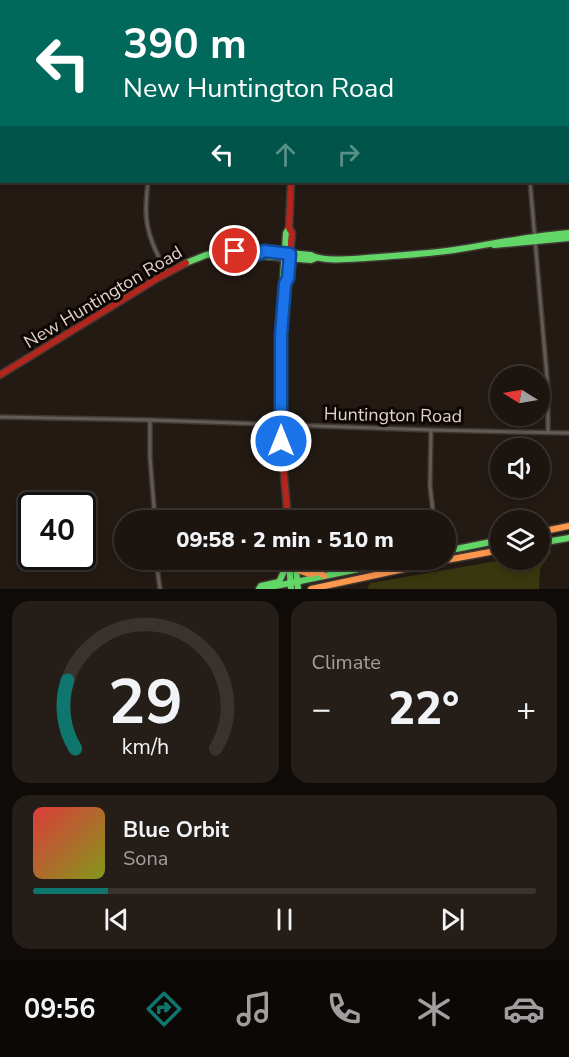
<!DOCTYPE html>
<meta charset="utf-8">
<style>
:root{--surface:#1b140f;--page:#241d18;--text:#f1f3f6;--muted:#a09e9e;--line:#39332f;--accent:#0f766e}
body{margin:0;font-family:"Nunito Sans",sans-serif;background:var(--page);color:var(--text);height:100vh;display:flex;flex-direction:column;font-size:22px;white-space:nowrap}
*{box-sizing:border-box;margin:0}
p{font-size:20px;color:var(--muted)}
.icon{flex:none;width:33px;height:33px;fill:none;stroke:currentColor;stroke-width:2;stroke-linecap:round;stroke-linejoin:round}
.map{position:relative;height:589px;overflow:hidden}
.side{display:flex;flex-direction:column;gap:12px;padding:12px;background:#0f0b08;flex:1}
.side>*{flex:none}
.hud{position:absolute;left:0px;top:0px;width:570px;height:183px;box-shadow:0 3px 9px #0003,0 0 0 2px var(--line);background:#00695c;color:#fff;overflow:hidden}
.needle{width:39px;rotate:281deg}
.fabs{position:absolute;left:490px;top:366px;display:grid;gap:12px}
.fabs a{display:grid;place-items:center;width:60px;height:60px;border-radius:50%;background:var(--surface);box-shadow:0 3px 9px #0003,0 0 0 2px var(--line);font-size:30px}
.speed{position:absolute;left:18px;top:492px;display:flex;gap:12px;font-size:30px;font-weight:700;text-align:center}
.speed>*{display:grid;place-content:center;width:78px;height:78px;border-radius:50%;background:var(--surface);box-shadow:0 3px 9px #0003,0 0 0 2px var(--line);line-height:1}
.speed .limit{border:3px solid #111;border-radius:9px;background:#fff;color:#111}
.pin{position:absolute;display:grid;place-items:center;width:51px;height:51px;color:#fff;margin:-26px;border:3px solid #fff;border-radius:50%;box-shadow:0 2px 6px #0007}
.me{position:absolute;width:66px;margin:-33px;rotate:0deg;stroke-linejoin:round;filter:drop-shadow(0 0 4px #0008)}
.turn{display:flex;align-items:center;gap:21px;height:126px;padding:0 24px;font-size:27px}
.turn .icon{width:78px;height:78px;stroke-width:2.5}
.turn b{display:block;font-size:42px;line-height:51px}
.lanes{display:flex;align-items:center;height:57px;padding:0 24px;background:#0003;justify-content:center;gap:30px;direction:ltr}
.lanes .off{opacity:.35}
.big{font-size:45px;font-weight:800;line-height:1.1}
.side .tile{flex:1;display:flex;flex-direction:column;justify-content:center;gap:9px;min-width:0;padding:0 21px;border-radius:18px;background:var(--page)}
.side .dial{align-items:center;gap:0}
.dial svg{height:156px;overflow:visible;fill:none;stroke:var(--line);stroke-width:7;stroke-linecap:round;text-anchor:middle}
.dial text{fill:var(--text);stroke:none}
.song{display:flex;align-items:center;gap:18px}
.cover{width:72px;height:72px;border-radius:9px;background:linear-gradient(135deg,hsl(0 70% 55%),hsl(70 70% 35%))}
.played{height:6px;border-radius:3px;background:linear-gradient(90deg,var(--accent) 15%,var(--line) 15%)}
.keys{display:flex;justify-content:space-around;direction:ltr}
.heat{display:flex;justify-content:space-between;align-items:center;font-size:33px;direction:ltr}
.side .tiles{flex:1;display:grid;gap:12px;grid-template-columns:1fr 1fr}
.tile:last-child{grid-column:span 2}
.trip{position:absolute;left:114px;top:510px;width:342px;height:60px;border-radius:30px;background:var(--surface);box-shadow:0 3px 9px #0003,0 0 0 2px var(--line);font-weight:800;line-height:60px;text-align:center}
.dock{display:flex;height:96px;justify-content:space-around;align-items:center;background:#0b0806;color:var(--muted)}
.dock .icon{width:42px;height:42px}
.dock .on{color:var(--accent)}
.dock b{font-size:27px;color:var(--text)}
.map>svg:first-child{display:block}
.green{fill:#39370f}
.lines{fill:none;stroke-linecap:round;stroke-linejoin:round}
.street-casing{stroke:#3f3732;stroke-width:6}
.fast-casing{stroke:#3f3732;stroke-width:9}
.slow-casing{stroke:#3f3732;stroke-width:9}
.jam-casing{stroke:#3f3732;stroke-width:9}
.street{stroke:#625a55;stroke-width:3}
.fast{stroke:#63d668;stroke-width:6}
.slow{stroke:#ff974d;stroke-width:6}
.jam{stroke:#b3261e;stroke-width:6}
.route-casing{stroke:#114b97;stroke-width:15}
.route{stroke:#1a73e8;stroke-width:10}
.labels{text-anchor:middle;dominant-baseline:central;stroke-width:6;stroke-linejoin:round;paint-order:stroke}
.street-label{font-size:18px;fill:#dfd2cb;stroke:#0d0603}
</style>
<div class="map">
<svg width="569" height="589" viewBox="0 0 569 589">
<rect width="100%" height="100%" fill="#241a14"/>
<!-- green -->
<polygon class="green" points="552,551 540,569 539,589 367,589 370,583 503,560 540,560 540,553"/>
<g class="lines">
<defs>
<g id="street">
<polyline points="0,67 2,66"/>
<path d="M148,182C147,191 146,201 146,210C146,233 156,253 167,273"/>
<polyline points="530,182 548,389 548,432"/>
<polyline points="0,417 150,420 431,430 569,433"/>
<polyline points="150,420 150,457 155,520"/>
<polyline points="431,430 430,486 434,520"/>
<polyline points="156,560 160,589"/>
</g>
<g id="fast">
<polyline points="568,9 569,9"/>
<polyline points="494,245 569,238"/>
<path d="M259,254L264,251L311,255C323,262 351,259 366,258C395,256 425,254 454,250C492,244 530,236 569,233"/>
<polyline points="186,263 206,255 232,251 250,252 263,256 311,260 316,258"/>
<polyline points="285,284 283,278 286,233 289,228"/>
<polyline points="540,543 569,538"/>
<polyline points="446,551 501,540"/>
<polyline points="289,562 291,589"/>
<polyline points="296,568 298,589"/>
<polyline points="259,589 261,586 279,582 285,569 286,560"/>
<polyline points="261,589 403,560"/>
</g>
<g id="slow">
<polyline points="549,0 551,2"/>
<polyline points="540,532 569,526"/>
<polyline points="296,560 298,570 309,574 320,572 324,576"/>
<polyline points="311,589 441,561 501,550"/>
</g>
<g id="jam">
<polyline points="296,0 296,2"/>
<polyline points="0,375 158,278 186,263"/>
<polyline points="288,520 282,452 280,402 281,343 285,284 288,278 292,233 289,228 291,182"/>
</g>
</defs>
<!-- street casing -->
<use href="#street" class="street-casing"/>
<!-- fast casing -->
<use href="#fast" class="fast-casing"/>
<!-- slow casing -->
<use href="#slow" class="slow-casing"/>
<!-- jam casing -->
<use href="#jam" class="jam-casing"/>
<!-- street -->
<use href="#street" class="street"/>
<!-- fast -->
<use href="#fast" class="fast"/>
<!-- slow -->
<use href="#slow" class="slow"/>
<!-- jam -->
<use href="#jam" class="jam"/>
</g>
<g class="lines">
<defs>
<polyline id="route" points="235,251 259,254 264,251 290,254 288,278 285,284 281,335 281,441"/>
</defs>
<!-- route casing -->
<use href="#route" class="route-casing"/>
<!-- route -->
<use href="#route" class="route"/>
</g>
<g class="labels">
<!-- street labels -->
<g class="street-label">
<text transform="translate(103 297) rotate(-31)">New Huntington Road</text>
<text transform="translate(393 415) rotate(1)">Huntington Road</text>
</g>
</g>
</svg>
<div class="fabs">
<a><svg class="needle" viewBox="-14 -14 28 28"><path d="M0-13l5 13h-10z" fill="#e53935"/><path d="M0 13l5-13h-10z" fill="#a09e9e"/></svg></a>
<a><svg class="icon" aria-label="sound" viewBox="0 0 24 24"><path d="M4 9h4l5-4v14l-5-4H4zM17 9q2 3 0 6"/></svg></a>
<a><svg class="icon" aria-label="layers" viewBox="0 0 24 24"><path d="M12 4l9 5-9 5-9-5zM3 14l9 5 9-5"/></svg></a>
</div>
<div class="speed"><div class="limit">40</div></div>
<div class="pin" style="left:235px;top:251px;background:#d93025"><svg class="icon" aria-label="arrive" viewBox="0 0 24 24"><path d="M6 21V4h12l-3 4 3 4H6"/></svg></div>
<svg class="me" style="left:281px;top:441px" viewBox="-20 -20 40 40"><circle r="17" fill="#1a73e8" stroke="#fff" stroke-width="3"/><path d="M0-11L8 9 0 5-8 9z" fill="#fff"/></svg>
<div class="trip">09:58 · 2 min · 510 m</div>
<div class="hud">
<div class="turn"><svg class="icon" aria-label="left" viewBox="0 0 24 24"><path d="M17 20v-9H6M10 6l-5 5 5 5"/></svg><div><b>390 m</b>New Huntington Road</div></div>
<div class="lanes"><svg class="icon" aria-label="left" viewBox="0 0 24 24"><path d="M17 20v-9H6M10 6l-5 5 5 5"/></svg><svg class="icon off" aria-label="ahead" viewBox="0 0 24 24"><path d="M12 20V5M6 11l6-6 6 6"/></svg><svg class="icon off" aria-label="right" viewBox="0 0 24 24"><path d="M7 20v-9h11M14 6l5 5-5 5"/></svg></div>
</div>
</div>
<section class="side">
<div class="tiles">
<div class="tile dial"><svg viewBox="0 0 100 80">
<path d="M14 69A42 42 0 1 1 86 69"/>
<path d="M14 69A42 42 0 0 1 10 34" stroke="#0f766e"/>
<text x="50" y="56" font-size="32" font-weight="700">29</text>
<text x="50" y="72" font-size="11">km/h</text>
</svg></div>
<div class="tile"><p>Climate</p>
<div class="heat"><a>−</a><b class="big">22°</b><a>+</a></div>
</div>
<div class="tile">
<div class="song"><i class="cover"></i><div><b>Blue Orbit</b><p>Sona</p></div></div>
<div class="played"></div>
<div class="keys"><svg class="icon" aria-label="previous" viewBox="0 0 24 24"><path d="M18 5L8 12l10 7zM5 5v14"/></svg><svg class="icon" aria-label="pause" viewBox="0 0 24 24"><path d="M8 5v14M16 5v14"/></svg><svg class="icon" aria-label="next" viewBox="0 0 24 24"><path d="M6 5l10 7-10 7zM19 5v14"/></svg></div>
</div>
</div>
</section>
<nav class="dock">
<b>09:56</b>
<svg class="icon on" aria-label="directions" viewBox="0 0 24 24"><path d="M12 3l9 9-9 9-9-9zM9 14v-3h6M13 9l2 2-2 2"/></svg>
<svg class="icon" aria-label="music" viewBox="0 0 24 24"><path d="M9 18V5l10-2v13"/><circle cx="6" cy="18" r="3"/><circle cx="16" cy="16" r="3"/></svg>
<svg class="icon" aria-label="phone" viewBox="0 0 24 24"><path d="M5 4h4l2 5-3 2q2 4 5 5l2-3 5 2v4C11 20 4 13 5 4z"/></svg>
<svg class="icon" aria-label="climate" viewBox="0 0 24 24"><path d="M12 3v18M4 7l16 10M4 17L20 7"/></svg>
<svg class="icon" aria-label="car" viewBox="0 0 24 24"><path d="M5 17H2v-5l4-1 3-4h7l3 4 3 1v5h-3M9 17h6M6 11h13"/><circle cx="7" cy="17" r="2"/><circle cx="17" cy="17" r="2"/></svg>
</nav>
